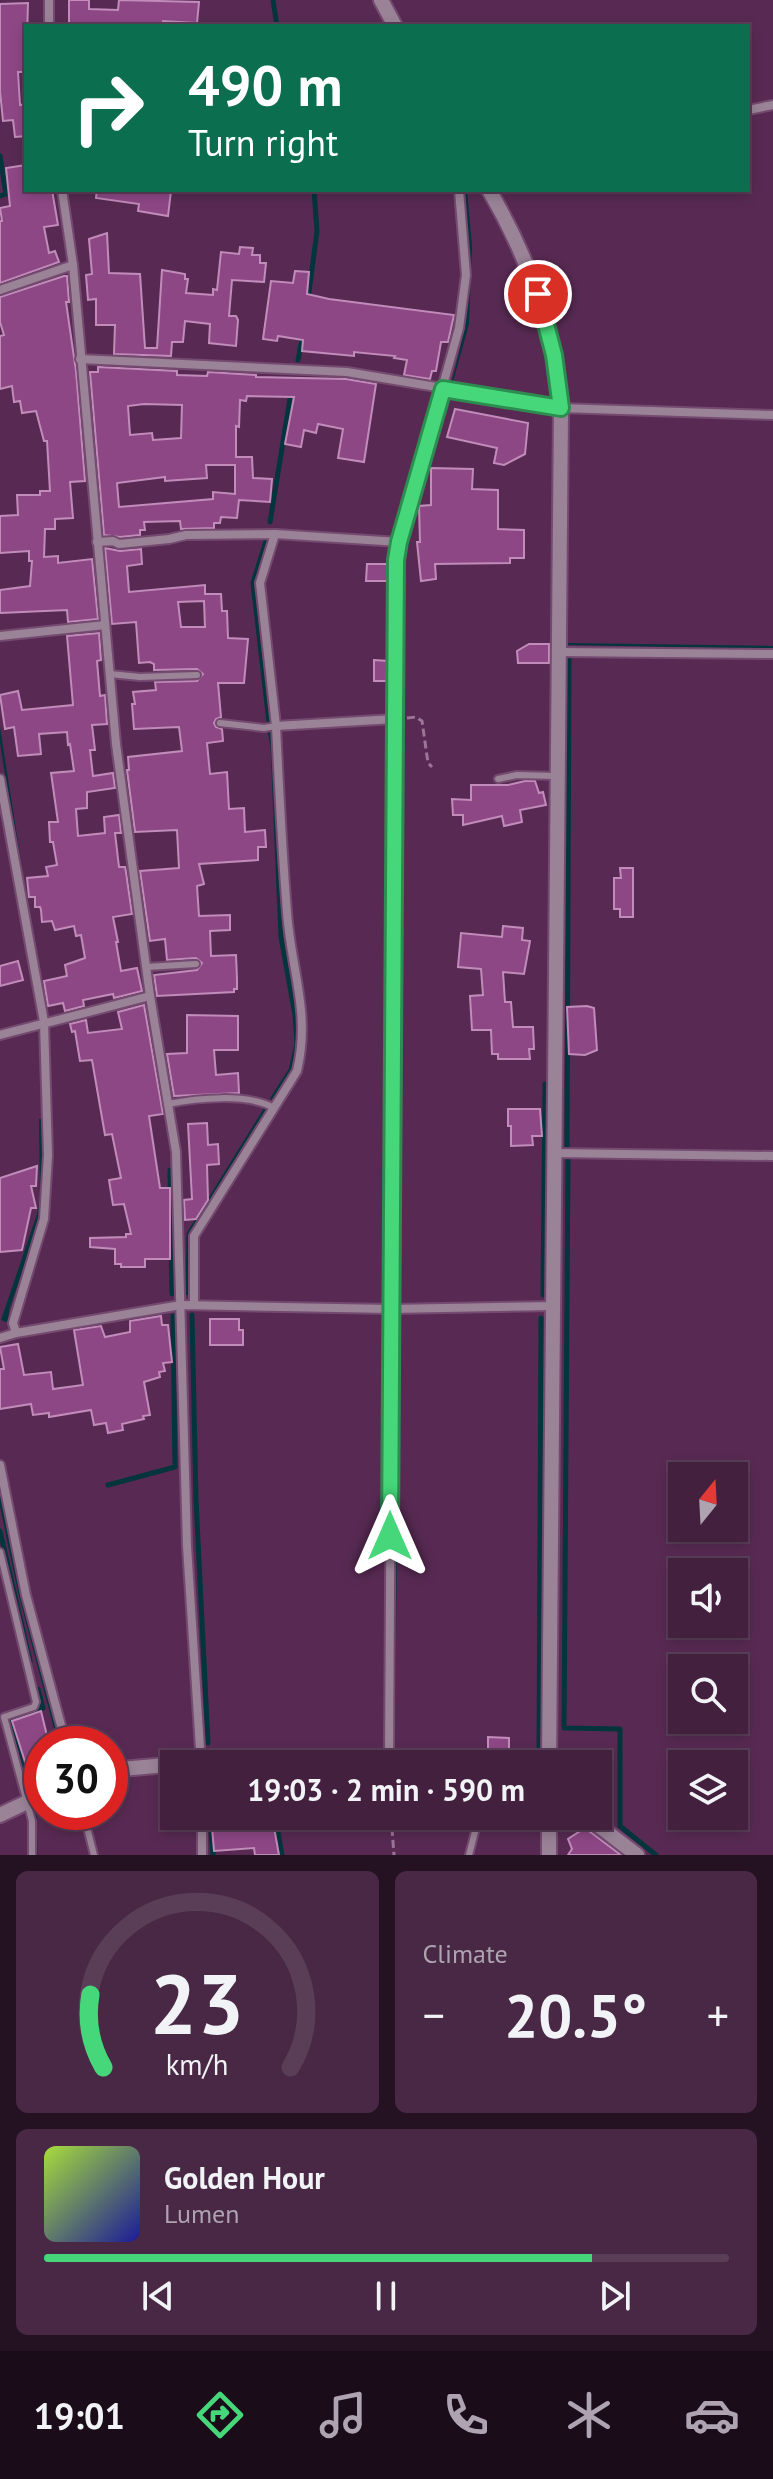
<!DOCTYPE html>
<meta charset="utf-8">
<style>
:root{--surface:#42203e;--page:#492845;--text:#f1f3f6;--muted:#aea3b0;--line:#5a3e58;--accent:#45d77a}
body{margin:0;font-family:"PT Sans",sans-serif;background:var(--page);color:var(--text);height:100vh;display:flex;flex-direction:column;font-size:30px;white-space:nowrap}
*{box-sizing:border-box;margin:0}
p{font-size:26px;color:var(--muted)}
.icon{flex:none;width:44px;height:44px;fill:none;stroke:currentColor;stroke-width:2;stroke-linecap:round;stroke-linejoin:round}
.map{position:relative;height:1855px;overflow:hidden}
.details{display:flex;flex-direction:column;gap:16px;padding:16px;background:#241222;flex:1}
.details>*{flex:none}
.banner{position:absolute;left:24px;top:24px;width:726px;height:168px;border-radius:0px;box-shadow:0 4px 12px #0003,0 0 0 2px var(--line);background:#0b6e4f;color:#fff;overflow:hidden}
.needle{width:52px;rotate:18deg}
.tools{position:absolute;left:668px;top:1462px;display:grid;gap:16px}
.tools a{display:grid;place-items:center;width:80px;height:80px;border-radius:0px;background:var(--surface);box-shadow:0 4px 12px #0003,0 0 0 2px var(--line);font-size:40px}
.speed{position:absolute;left:24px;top:1726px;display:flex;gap:16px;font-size:40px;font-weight:700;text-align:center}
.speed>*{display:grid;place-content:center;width:104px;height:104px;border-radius:50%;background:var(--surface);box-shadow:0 4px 12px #0003,0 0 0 2px var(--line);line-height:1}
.speed .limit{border:12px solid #d22;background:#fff;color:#111}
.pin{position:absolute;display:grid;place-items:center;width:68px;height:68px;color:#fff;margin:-34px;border:4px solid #fff;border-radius:50%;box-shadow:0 2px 8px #0007}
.me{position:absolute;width:88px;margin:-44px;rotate:0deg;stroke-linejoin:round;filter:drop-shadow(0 0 6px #0008)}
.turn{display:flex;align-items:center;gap:28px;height:168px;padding:0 32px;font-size:36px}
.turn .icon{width:104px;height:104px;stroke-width:2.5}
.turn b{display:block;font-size:56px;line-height:68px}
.big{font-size:60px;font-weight:700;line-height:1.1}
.details .card{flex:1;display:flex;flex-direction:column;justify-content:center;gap:12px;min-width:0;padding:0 28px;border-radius:12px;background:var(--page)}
.details .dial{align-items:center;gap:0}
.dial svg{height:208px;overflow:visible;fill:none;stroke:var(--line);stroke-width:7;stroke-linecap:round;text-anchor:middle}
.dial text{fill:var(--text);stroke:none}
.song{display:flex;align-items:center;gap:24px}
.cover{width:96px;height:96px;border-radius:12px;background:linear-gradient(135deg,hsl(80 70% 55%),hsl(240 70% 35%))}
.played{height:8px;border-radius:4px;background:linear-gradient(90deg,var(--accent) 80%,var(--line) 80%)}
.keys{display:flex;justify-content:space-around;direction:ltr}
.heat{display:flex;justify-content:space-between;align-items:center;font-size:44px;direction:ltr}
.details .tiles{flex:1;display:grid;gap:16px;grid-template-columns:1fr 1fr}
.card:last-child{grid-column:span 2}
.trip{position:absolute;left:160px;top:1750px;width:452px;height:80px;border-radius:0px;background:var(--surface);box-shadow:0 4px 12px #0003,0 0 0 2px var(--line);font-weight:700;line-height:80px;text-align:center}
.tab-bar{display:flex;height:128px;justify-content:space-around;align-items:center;background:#1a0d19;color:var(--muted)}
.tab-bar .icon{width:56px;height:56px}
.tab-bar .active{color:var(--accent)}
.tab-bar b{font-size:36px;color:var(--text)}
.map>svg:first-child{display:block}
.water{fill:#04353c}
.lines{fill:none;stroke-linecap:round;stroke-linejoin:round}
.stream{stroke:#04353c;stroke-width:5}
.building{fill:#8d4785;stroke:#c18cba;stroke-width:2;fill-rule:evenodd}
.service-casing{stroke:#754a70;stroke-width:10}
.minor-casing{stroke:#754a70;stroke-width:12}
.tertiary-casing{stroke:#754a70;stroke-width:18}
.path{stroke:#9b7596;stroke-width:3;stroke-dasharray:8 4;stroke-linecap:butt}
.service{stroke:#9a8397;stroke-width:6}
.minor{stroke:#9a8397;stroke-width:8}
.tertiary{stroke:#9a8397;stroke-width:14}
.route-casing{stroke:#2d8c4f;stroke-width:20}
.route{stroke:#45d77a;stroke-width:14}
</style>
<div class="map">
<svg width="773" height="1855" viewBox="0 0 773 1855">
<rect width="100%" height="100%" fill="#582a53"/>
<!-- water -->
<g class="water">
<path d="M464,190H467L472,246L469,324L413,526H409C427,459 452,393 465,325C473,281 467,234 464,190Z"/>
<polygon points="568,643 773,646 773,649 568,645"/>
<polygon points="399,655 403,655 399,1294 395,1294"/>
<polygon points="0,727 37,964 35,965 0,743"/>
<polygon points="39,1119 43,1119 45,1175 41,1218 9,1310 8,1323 1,1320 37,1214 40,1197"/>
<polygon points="396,1319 399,1319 395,1757 392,1757"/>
<polygon points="0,1490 21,1593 61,1744 58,1744 18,1592 0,1507"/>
</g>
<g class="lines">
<!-- stream -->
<g class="stream">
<polyline points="273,0 277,26"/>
<polyline points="0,156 6,194 0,196"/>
<polyline points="308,300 317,231 314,190"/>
<polyline points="298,360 303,334"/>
<polyline points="270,522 291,393"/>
<polyline points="267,538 253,583 269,722"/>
<polyline points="405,550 408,537"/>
<polyline points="270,730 273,747 281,937 295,1015 297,1044 291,1070 273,1098"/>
<polyline points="567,1149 569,655"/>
<polyline points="568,1160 564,1728 620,1729 620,1826 656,1855"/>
<polyline points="170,1170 172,1294"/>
<polyline points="188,1293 189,1234 267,1108"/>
<polyline points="543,1295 545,1084"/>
<polyline points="192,1315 196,1500 208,1743"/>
<polyline points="108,1485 175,1467 173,1316"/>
<polyline points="0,1531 30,1661"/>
<polyline points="394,1752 397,1757 466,1752 539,1752 541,1318"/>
<polyline points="27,1788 10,1718 43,1708 38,1689"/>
<polyline points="34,1813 35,1854"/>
<polyline points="210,1816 213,1855"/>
<polyline points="275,1816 282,1855"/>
</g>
</g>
<!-- building -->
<g class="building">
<polygon points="69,0 89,0 89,9 118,10 119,0 199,2 197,23 163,21 162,26 69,26"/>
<polygon points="28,3 26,72 18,72 20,105 26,104 26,136 15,137 13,120 3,121 0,91 0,4"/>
<polygon points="26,165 26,190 52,190 58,225 44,227 49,253 55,251 59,262 0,283 0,221 2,221 0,208 10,206 6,168"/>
<polygon points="97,190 171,191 168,216 138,211 139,204 96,198"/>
<polygon points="107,233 109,273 140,274 145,348 157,348 162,270 185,274 185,279 188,279 186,293 213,295 213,289 217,290 221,252 239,254 240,247 253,248 252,255 260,255 260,263 266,263 264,282 232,280 229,316 236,316 238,320 236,346 209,343 210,324 185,321 183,342 172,342 171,356 114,354 115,325 96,325 96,299 88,300 86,275 92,274 89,239"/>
<polygon points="295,271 309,272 307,294 329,299 454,315 448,342 441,342 436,371 432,371 430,379 404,375 407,360 394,358 395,356 354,352 354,356 302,351 303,340 278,336 277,341 263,339 271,281 293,283"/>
<polygon points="64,276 67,276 69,302 66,302 76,371 85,481 70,482 73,518 55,519 55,529 45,529 44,557 58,556 58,563 92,559 98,619 68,622 67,610 0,613 0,590 30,586 32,561 29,561 29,551 0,553 0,516 18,515 17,495 40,495 40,491 50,491 47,441 44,441 36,411 22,413 20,401 14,402 12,386 0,389 0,336 4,335 0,322 0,297"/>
<path d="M98,367L177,371V375L207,376L208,372L256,375V377L346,379L376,384L364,462L338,458L343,429L318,424L316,433L304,430L301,447L285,444L294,397L247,396L246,401L240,400L239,427L236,426V457H252L253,478L272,479L270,502L239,500L237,518L221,517L220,523H214V528L181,529L180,521L144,522L145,530H140V535L120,537L104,535L90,372H98ZM144,404L182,405L181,438L153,440L152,433L130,435L128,406ZM206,465H235V494L213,492V499L119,507L117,483L165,477V481L207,478Z"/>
<polygon points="455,409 528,423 525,454 504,465 494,463 497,448 447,437"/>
<polygon points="431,468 473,469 472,489 498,490 498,529 524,530 524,558 510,558 510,563 435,564 436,579 421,581 417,542 420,542 419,506 431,505"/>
<path d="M105,548L120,551L141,549L142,564L127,566L129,592L205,585V594H221L222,611H227L228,638L248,639L244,683H218L221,717L216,719L214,723L216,727L222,729L223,741L207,743L210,774L227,772L229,809L244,808L245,832L265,830L266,847H258V860L199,864L204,884L197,886L199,916L230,915V930L210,931L211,956L236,955L237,979V989H234V992L157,996L154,975L197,970L202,963L196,958L167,960L165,939L150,941L140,871L179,868L177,830L135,832L127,770H129L128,757L182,751L179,727L134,729L132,704H135L133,692L156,690L155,682L197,681L203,674L197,669L154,670V664L150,662L139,663L136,622L112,624ZM204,601L205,627H181L178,602Z"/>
<polygon points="367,564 389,564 389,581 366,581"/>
<polygon points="99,633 101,660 97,661 100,696 105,695 107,724 92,725 95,750 90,750 93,776 113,773 115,788 87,792 87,808 76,809 78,836 105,833 104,817 119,815 121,833 115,833 119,867 125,867 126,872 132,914 113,917 118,942 116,942 121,971 137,968 142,991 114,998 113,994 83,1000 84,1006 65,1011 63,1003 48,1006 44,981 67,976 65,965 85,958 81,935 76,936 74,926 55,930 52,921 42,922 41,910 40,907 35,907 35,897 29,897 27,878 48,876 46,867 57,865 53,842 50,842 49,822 58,822 51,773 74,771 70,744 68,745 67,732 39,734 41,754 18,756 14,727 5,729 0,695 18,691 22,710 73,705 67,636"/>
<polygon points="529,644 549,644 549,663 518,663 517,651"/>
<polygon points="374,660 388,661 387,681 374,681"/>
<polygon points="525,781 535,781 539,793 543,792 546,805 520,810 522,822 504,826 502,816 463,825 463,815 453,815 452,799 471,800 471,785 508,785"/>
<polygon points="620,868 633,868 633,917 620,917 620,909 614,909 614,878 621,878"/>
<polygon points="503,926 523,928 522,940 530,941 524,974 503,972 505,1002 511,1002 513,1027 533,1027 534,1049 529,1049 530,1059 498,1059 498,1054 492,1054 491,1030 472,1030 470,996 483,995 481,969 458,967 461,933 502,937"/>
<polygon points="18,961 23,980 0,986 0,966"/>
<polygon points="144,1005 163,1114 149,1116 160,1188 170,1188 170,1259 145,1259 145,1267 121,1267 121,1264 115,1264 115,1249 90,1247 90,1238 126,1237 126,1234 131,1234 124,1204 113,1205 109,1180 121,1178 112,1134 105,1135 92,1060 80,1061 75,1031 72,1032 70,1024 86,1020 88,1033 122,1029 118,1012"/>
<polygon points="587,1006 594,1008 597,1050 585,1055 569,1054 567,1007"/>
<polygon points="187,1015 238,1016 238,1050 214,1050 216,1075 238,1073 239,1093 174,1096 167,1054 187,1053"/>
<polygon points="508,1109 540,1109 542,1136 532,1136 533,1145 511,1146 511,1126 508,1126"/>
<polygon points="207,1123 208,1145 218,1144 219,1164 207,1165 208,1200 196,1219 185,1220 184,1200 192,1199 188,1124"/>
<polygon points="37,1166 36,1186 31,1186 36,1208 31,1208 22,1250 0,1252 0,1178"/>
<polygon points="161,1316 162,1325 168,1325 172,1362 163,1363 165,1371 159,1372 160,1377 144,1382 150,1415 143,1416 144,1419 122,1424 123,1430 108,1433 106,1423 94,1425 91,1410 49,1417 49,1413 33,1415 31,1404 0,1409 0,1369 4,1369 0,1347 18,1344 24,1375 51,1372 53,1389 83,1385 74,1330 101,1326 105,1337 130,1332 130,1321"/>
<polygon points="210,1319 239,1319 239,1330 243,1330 243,1345 210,1345"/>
<polygon points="41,1711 49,1744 42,1744 42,1750 37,1752 42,1781 29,1785 24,1769 27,1768 12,1721"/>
<polygon points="488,1737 509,1738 509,1751 488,1751"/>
<polygon points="211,1816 272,1816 279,1855 255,1855 254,1848 214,1851"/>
<polygon points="585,1828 621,1855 568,1855 572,1849 568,1839"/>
</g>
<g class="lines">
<defs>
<g id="service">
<polyline points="110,674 140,677 197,675"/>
<polyline points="220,723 264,728 276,726"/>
<polyline points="498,779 517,775 557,776"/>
<polyline points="146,967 196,964"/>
<path d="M168,1104C197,1098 248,1093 274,1108"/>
<polyline points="0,1552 36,1702 34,1707 4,1717 32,1821 32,1855"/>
<polyline points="83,1812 94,1855"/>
<polyline points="469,1855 479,1816"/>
</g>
<g id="minor">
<polyline points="49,0 49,26"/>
<polyline points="748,110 773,105"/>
<polyline points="62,190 73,265 116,744 150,996 176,1152 187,1546 201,1764"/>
<polyline points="0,290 73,265"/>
<polyline points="80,359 347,372 561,408 773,415"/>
<polyline points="275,534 260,583 276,726 394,719"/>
<polyline points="97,542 113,541 119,544 169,539 186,535 275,534 399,542"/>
<polyline points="0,636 105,625"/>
<polyline points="558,652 773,654"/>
<polyline points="0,779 44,1022 48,1155 44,1219 13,1323 16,1333"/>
<polyline points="0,1035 150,996"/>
<polyline points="554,1153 773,1156"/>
<path d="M194,1305V1236L297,1071C311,1013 291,970 287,912C282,850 279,788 276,726"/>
<polyline points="0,1338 16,1333 181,1305 391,1309 554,1306"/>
<polyline points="0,1465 26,1595 66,1744"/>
<polyline points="389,1764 396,560 399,542 459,328 466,275 459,190"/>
<polyline points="202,1816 202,1855"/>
</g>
<g id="tertiary">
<polyline points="381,0 395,26"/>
<path d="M489,190C529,258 554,329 561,408L549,1764"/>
<polyline points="110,1770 201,1762 252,1764"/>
<polyline points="0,1815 42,1795"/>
<polyline points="549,1816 549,1855"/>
<polyline points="586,1816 637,1855"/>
</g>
</defs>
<!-- service casing -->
<use href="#service" class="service-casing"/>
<!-- minor casing -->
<use href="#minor" class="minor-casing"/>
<!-- tertiary casing -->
<use href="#tertiary" class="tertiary-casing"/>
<!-- path -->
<g class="path">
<polyline points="407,718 416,717 422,721 428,763 432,767"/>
<polyline points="391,1816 394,1855"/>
</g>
<!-- service -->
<use href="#service" class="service"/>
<!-- minor -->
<use href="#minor" class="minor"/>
<!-- tertiary -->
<use href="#tertiary" class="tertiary"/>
</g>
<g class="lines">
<defs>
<polyline id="route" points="390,1536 396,560 399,542 443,389 561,408 554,355 538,294"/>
</defs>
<!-- route casing -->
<use href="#route" class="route-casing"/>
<!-- route -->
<use href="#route" class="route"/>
</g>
</svg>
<div class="tools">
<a><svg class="needle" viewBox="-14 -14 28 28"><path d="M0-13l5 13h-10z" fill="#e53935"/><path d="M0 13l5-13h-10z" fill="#aea3b0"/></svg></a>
<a><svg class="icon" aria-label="sound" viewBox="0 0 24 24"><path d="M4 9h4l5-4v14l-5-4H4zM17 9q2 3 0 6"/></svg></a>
<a><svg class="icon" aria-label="search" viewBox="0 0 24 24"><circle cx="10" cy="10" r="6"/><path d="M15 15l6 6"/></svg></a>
<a><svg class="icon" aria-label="layers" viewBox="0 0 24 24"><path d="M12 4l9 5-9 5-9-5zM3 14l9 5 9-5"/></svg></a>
</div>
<div class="speed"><div class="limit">30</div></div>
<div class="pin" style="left:538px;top:294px;background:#d93025"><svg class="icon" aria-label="arrive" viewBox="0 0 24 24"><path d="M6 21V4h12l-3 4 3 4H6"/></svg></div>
<svg class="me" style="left:390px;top:1536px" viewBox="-20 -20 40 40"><path d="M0-17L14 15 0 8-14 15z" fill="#45d77a" stroke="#fff" stroke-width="4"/></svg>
<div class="trip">19:03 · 2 min · 590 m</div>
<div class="banner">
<div class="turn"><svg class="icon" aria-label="right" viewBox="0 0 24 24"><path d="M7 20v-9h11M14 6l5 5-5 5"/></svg><div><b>490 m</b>Turn right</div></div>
</div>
</div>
<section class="details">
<div class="tiles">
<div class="card dial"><svg viewBox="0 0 100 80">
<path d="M14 69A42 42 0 1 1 86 69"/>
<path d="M14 69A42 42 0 0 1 9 41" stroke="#45d77a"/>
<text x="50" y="56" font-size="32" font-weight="700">23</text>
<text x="50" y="72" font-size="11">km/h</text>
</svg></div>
<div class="card"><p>Climate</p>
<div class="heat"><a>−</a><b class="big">20.5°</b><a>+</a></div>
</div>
<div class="card">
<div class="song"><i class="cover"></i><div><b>Golden Hour</b><p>Lumen</p></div></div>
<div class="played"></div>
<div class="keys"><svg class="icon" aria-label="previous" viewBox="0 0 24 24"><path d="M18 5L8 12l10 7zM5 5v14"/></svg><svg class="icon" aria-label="pause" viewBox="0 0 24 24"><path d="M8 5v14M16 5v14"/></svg><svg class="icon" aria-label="next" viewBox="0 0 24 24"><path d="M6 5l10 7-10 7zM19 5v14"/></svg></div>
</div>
</div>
</section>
<nav class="tab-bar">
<b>19:01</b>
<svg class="icon active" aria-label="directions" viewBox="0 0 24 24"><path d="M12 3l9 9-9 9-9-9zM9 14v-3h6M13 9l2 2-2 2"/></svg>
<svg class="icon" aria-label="music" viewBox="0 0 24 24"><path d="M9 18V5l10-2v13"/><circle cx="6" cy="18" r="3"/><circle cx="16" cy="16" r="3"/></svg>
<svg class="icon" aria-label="phone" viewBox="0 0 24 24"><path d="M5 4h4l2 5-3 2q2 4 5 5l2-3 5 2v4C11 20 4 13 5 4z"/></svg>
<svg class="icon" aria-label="climate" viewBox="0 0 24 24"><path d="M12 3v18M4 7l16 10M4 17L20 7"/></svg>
<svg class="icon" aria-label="car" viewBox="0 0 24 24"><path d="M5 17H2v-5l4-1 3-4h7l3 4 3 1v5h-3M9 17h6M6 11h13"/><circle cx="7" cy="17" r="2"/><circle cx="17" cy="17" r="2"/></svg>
</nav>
